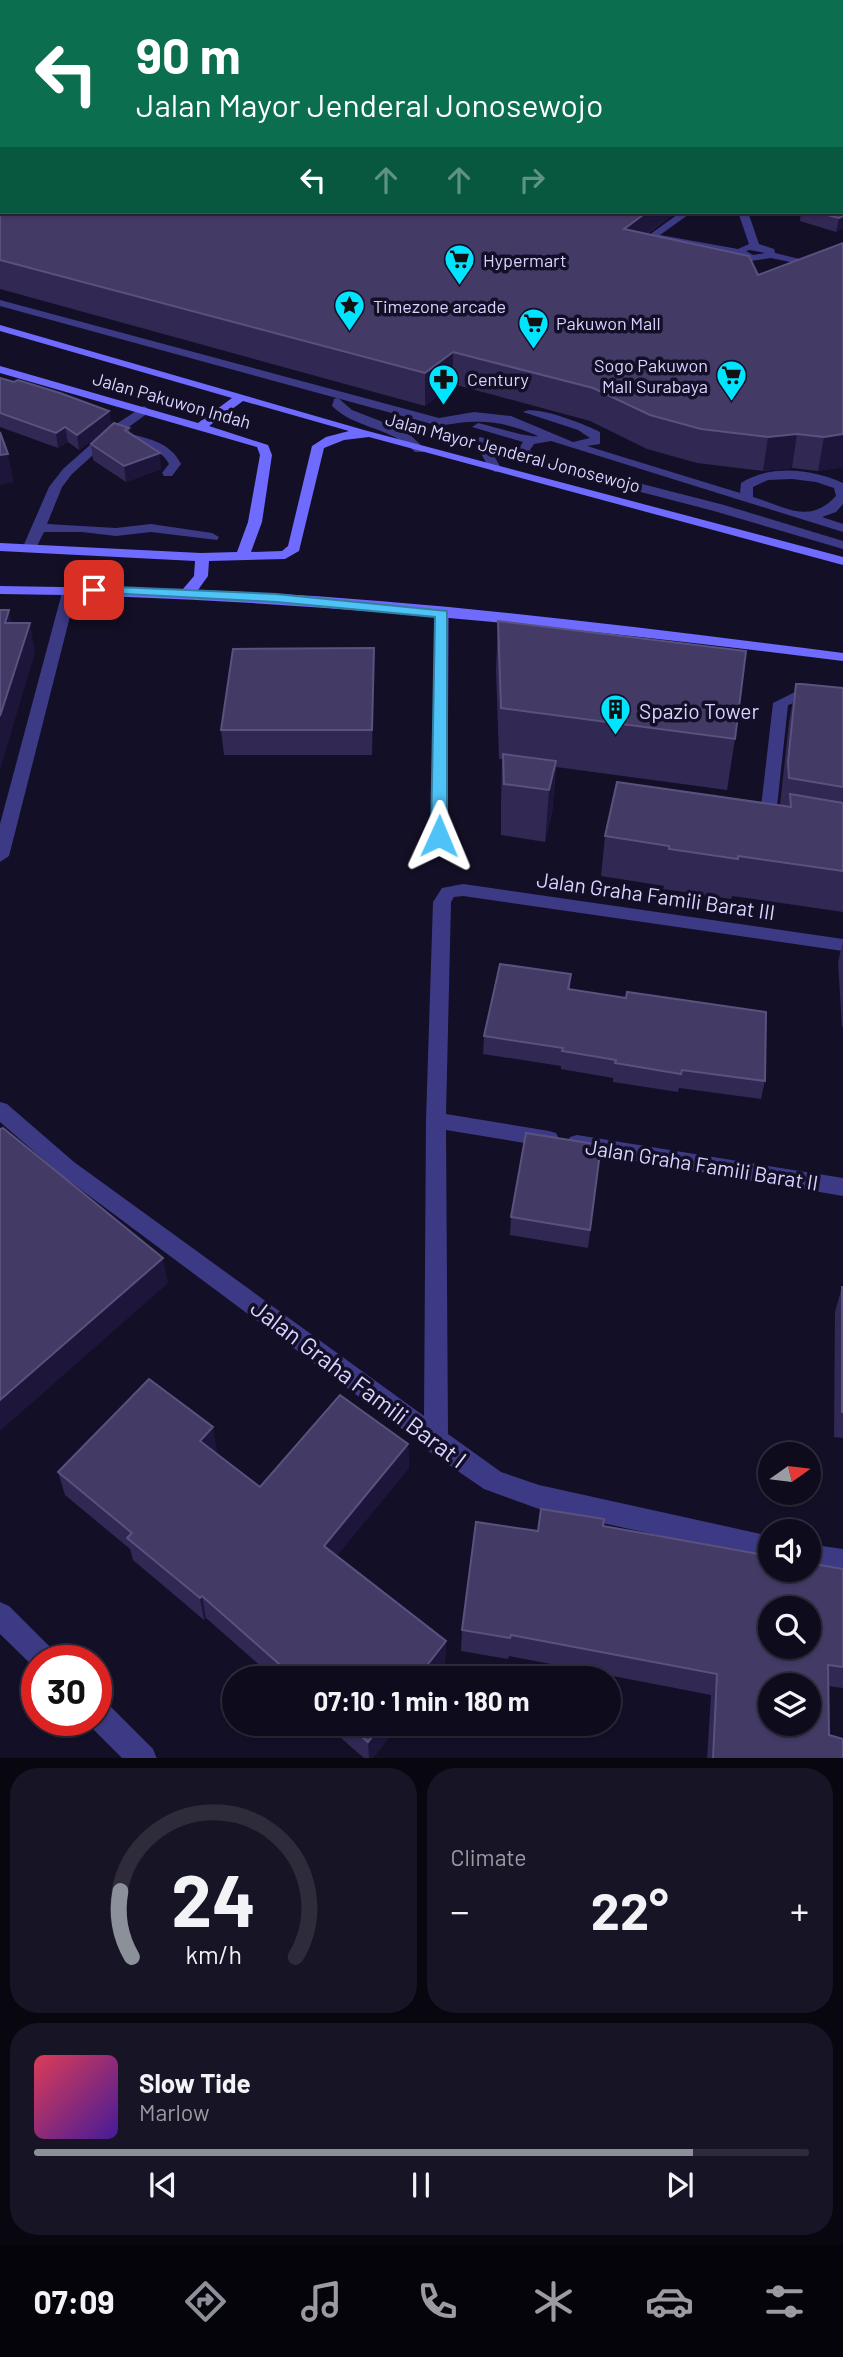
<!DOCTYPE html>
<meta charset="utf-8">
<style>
:root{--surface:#0e0b1c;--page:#171425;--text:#f1f3f6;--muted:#9b9ba3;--line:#2e2b3b;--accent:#8c9099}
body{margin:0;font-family:Barlow,sans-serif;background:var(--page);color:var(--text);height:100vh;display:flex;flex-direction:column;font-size:26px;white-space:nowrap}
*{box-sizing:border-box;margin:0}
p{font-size:23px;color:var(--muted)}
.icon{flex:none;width:38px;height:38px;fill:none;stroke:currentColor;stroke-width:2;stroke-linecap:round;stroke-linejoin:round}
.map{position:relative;height:1758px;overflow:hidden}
.drawer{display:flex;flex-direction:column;gap:10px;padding:10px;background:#08060f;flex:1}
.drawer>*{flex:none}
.guide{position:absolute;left:0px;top:0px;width:844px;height:214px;box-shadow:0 2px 5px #0004,0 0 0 2px var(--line);background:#0b6e4f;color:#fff;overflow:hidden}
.needle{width:46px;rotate:76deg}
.tools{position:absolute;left:758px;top:1442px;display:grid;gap:14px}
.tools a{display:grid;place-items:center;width:63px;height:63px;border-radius:50%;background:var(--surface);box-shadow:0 2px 5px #0004,0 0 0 2px var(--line);font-size:35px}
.speed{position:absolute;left:21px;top:1645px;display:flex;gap:14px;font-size:35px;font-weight:700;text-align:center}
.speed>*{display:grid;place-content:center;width:91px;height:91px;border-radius:50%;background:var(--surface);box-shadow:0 2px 5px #0004,0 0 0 2px var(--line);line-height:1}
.speed .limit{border:10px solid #d22;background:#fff;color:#111}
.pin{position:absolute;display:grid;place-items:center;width:60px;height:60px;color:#fff;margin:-30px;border-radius:14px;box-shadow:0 4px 10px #0006}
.me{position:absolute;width:77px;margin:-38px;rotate:1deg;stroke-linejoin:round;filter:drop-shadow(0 0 5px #0008)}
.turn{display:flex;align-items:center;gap:24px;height:147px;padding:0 21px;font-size:32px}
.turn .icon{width:91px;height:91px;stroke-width:2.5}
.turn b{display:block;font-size:49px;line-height:60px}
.lanes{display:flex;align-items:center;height:66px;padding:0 21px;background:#0003;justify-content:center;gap:35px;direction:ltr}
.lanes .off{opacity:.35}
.big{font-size:52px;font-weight:700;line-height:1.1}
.drawer .tile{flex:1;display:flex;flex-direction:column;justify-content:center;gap:10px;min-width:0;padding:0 24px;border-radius:28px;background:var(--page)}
.drawer .dial{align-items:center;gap:0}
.dial svg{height:182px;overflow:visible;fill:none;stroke:var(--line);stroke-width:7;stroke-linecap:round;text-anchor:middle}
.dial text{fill:var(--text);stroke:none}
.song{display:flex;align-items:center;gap:21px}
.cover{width:84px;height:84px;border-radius:10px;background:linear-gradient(135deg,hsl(350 70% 55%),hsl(260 70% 35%))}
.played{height:7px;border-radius:4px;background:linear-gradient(90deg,var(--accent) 85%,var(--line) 85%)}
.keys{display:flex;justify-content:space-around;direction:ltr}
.heat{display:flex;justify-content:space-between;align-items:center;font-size:38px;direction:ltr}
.drawer .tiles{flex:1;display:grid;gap:10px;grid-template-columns:1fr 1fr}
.tile:last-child{grid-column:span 2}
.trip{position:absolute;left:222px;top:1666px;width:399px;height:70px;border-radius:35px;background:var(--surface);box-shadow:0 2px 5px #0004,0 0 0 2px var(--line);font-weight:700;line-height:70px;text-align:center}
.tabs{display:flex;height:112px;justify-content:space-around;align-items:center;background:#06040b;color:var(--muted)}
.tabs .icon{width:49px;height:49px}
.tabs .current{color:var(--accent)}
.tabs b{font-size:32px;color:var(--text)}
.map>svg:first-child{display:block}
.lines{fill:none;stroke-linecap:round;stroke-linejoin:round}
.lane{fill:#3d3a85;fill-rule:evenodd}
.street{fill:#3d3a85;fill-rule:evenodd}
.secondary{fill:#6f6bff;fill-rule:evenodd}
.wall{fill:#312854}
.shaded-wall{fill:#1d163a}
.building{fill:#433a66;stroke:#5a527e;stroke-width:2;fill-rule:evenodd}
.route{fill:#4fc3f7;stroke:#337fa1;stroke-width:2}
.labels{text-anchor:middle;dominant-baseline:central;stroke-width:7;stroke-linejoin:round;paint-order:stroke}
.far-poi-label{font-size:18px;fill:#d9d4ff;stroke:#130f26;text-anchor:start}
.far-street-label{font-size:18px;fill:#d9d4ff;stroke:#130f26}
.poi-label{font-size:21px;fill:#d9d4ff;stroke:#130f26;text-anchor:start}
.street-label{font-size:21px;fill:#d9d4ff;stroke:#130f26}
.near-street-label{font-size:24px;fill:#d9d4ff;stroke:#130f26}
</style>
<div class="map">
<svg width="843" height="1759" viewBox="0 0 843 1759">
<rect width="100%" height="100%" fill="#130f26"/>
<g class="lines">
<!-- lane -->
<g class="lane">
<rect x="842" y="63" width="1" height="4"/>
<polygon points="843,118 843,124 842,125 842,119"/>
<polygon points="2,142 2,148 0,149 0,143"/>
<path d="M681,212H692L660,235L738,249L749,244L738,212H748L759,244L774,249L775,253L824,265L819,268L771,258L751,261L737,255L649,239V235ZM750,250L765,253L753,255L746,251Z"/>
<path d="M0,300L439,418L474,412L511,416L573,442L590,438L578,430L523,412C534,404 587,425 600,432V444L587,446L740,493L741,483C771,464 812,469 843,483V504L836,512L822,517L843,524V532L551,441L534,444L530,450L541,458L724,505L843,541V549L714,511L533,464L524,460L518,450L523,442L472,427L478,423C492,426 528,438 538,436C501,420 479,419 439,426L0,306ZM792,479L816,482L834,488L836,496C809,525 786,507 753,497V487L768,480Z"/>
<path d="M338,398L352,410L406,431L425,449L423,452H415C392,427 355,429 332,406L334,399Z"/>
<polygon points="144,406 150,410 148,413 104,445 72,474 62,487 47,524 116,528 151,524 212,533 219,537 217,540 151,532 116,536 82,532 44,532 34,552 24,552 22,549 49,487 63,469 107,430"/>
<path d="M123,432C145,438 170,441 181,464L172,476H164L162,473L169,464C160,446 136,444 119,439L117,436Z"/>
<polygon points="480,437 484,438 501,468 499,471 495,472 489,468 474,441"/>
<polygon points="70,585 77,589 9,856 0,862 0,824 63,589"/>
<polygon points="795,692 843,696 843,706 797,702 788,705 776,816 782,824 774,829 768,828 760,816 773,703"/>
</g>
<!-- street -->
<g class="street">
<polygon points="114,0 120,0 121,2 113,2"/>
<polygon points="284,0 290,0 291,2 283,2"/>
<polygon points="461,0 467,0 468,2 461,2"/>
<polygon points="635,0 642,0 643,2 636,2"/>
<polygon points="764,0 771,0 772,2 765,2"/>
<rect x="842" y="11" width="1" height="4"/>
<rect x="0" y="32" width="2" height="4"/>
<polygon points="442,609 449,613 447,836 439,842 431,836 435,613"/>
<polygon points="463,884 843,939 843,951 463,896 454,897 451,902 446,1114 549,1131 556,1133 559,1139 556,1145 549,1147 446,1130 448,1434 501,1472 539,1485 770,1536 770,1560 539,1509 484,1489 427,1450 425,1446 60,1174 0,1122 0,1102 7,1104 74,1162 424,1416 426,1120 433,902 442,888"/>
<polygon points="577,1135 843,1178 843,1196 577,1151 570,1149 567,1143 570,1137"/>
<polygon points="808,1544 843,1549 843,1575 808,1569"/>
<polygon points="0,1602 9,1606 55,1652 59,1661 37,1661 37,1670 0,1634"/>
<polygon points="96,1698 106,1702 153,1749 157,1759 123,1759 86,1722 96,1720"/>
</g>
<!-- secondary -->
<g class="secondary">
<rect x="842" y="19" width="1" height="4"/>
<rect x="0" y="40" width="2" height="4"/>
<rect x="842" y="53" width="1" height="4"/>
<rect x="0" y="70" width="2" height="4"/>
<path d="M0,325L364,430L843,557V565L369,437L344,440L324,448L299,551L285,559L209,561L208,576L198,590C414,598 629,626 843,653V661C562,626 283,597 0,594V586L183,589L194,576L195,561L0,551V543L201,553L237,552L248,522L260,455L257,447L0,373V366L198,423L232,398L0,331ZM243,401L349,431L326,437L312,446L288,546L282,551L251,552L262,522L272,455L268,445L209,426Z"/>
</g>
</g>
<!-- wall -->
<g class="wall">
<polygon points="0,0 88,0 88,2 2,2 2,25 0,25"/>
<polygon points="150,0 282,0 281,2 154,2 154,0"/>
<polygon points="292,0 362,0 363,2 293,1"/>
<polygon points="0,147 2,212 677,212 647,234 758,275 843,243 843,467 818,471 792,468 763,471 697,463 647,449 590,421 453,384 425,406 0,289"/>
<polygon points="801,212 842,212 843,228 836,232 800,221"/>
<polygon points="0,378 109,411 111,426 79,450 68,442 58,448 0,427"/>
<polygon points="129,428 130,433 161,469 126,482 93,460 91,444"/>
<polygon points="498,621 735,739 727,790 556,767 552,813 545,842 501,835 501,805 502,759 499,759 496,670"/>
<polygon points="374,673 372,755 224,755 221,730"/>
<polygon points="796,684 843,688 843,912 732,896 731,899 663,889 664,886 601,876 605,836 780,805 789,722"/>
<polygon points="843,941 843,1027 842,1027 838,962"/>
<polygon points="571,974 570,989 765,1081 761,1099 679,1088 678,1092 613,1082 613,1078 561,1069 561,1066 483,1054 484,1036"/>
<polygon points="601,1145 588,1248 510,1235 511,1217"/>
<polygon points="842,1287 843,1287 843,1438 834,1437 835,1312"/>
<polygon points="408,1444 409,1468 336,1556 446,1641 445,1663 433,1678 274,1678 206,1618 204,1620 133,1560 130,1549 65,1495 58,1472 217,1451 215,1452 260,1487"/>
<polygon points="603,1526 770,1570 843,1569 843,1688 828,1686 829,1735 843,1759 707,1759 711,1695 509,1656 508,1659 461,1651 462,1630 538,1531"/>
<polygon points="325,1724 399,1724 372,1759 365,1759"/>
</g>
<!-- shaded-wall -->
<g class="shaded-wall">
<polygon points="647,212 677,212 647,233 647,239 624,229"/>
<polygon points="843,216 843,228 836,232 839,218"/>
<polygon points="453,352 453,384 425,406 425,373"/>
<polygon points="109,411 111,426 79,450 77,435"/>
<polygon points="65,427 68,442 58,448 56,433"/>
<polygon points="797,434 792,468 763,471 768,437"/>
<polygon points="843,434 843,467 818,471 824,437"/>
<polygon points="160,453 161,469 126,482 124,466"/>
<polygon points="8,454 14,482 0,485 0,455"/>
<polygon points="9,610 15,640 5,623"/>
<polygon points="30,623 35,653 0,770 0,716"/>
<polygon points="374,648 374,673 372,755 372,730"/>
<polygon points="556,761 552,813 545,842 549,790"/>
<polygon points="163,1258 168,1283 0,1431 0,1400"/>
<polygon points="213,1427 217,1451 205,1464 200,1441"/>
<polygon points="408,1444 409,1468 326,1569 324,1546"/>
<polygon points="202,1596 206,1618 204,1620 200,1598"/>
<polygon points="446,1641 445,1663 433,1678 417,1678"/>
<polygon points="382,1724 399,1724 372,1759 369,1759 368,1742"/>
</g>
<!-- building -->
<g class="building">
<polygon points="0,0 85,0 85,2 2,2 2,14 0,14"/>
<rect x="213" y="0" width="55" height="2"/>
<polygon points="313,0 362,0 363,2 314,2"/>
<polygon points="582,0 620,0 629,2 583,2"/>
<polygon points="0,147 2,148 2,212 647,212 624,229 749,256 758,275 843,243 843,434 824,437 797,434 768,437 701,429 650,415 593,388 453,352 425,373 0,260"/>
<polygon points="843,187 843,216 839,218 815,212 842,212 842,188"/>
<polygon points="0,378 14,382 18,380 60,393 109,411 77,435 65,427 56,433 0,413"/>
<polygon points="114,423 129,428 125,430 160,453 124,466 91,444"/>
<polygon points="0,432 8,454 0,455"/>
<polygon points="0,610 9,610 5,623 30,623 0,716"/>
<polygon points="498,621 746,651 735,739 501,708"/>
<polygon points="374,648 372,730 221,730 233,649"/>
<polygon points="796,684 802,684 843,688 843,787 789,778 788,762"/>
<polygon points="503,754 556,761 549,790 504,784"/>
<polygon points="617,782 791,807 790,794 843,803 843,871 738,856 738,859 669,849 669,846 605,836"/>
<polygon points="500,964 571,974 568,989 626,998 627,992 766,1012 765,1081 682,1070 681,1074 615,1063 616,1060 562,1051 563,1048 484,1036"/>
<polygon points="3,1128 163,1258 0,1400 0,1129"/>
<polygon points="526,1133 601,1145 590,1230 511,1217"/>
<rect x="842" y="1287" width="1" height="125"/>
<polygon points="149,1379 213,1427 200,1441 260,1487 340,1395 408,1444 324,1546 446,1641 417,1678 295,1678 202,1596 200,1598 127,1538 132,1533 58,1472"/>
<path d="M541,1509L604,1519L603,1526L770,1556V1570H808V1563L843,1569V1667L828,1665L829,1735L843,1739V1759H713L717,1674L511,1635L510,1638L462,1630L476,1522L538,1531ZM770,1608H808V1647H770ZM770,1685H808V1724H770Z"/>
<polygon points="347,1724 382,1724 368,1742"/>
</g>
<!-- route -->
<polygon class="route" points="94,586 276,594 447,611 447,836 445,840 439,841 431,836 435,617 276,602 89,592 89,587"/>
<!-- icons -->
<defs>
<symbol id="supermarket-pin" viewBox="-11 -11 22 30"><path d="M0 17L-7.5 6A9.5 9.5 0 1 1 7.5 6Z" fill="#00e5ff" stroke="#130f26"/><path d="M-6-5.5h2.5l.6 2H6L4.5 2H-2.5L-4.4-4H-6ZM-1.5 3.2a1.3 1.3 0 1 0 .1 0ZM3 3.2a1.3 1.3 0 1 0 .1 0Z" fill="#111"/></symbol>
<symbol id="sight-pin" viewBox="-11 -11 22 30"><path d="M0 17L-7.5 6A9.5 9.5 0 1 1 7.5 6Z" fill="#00e5ff" stroke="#130f26"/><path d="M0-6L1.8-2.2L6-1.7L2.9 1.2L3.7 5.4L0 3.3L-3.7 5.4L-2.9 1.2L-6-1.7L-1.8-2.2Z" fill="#111"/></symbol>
<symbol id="pharmacy-pin" viewBox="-11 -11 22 30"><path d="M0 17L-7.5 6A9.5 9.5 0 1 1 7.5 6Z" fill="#00e5ff" stroke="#130f26"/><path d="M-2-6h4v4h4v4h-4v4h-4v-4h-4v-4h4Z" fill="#111"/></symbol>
<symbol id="building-pin" viewBox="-11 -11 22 30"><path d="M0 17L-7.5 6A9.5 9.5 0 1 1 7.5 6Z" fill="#00e5ff" stroke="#130f26"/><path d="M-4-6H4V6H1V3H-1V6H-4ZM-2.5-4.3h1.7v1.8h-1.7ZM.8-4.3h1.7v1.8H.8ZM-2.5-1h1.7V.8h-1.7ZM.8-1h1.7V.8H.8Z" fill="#111"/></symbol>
</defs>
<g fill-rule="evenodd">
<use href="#supermarket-pin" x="442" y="242" width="35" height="47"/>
<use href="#sight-pin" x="332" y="288" width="35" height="47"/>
<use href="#supermarket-pin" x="516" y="306" width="35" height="47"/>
<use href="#supermarket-pin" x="714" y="358" width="35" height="47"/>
<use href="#pharmacy-pin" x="426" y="362" width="35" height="47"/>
<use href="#building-pin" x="598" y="692" width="35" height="47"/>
</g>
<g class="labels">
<!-- far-poi labels -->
<g class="far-poi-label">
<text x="483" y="260">Hypermart</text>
<text x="373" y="306">Timezone arcade</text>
<text x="556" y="323">Pakuwon Mall</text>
<text x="708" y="365" text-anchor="end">Sogo Pakuwon<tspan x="708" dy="21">Mall Surabaya</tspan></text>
<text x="467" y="379">Century</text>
</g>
<!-- far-street labels -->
<g class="far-street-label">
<text transform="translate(172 400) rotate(16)">Jalan Pakuwon Indah</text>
<text transform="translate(513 452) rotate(15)">Jalan Mayor Jenderal Jonosewojo</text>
</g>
<!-- poi labels -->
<g class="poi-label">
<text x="639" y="710">Spazio Tower</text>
</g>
<!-- street labels -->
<g class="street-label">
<text transform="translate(656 895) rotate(8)">Jalan Graha Famili Barat III</text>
<text transform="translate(702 1164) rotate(9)">Jalan Graha Famili Barat II</text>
</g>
<!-- near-street labels -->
<g class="near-street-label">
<text transform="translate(359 1383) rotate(37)">Jalan Graha Famili Barat I</text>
</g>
</g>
</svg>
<div class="tools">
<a><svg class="needle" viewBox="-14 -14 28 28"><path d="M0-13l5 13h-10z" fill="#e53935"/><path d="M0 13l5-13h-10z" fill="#9b9ba3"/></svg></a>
<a><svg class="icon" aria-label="sound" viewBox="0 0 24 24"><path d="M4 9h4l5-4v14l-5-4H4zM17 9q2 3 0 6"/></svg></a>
<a><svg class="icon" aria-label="search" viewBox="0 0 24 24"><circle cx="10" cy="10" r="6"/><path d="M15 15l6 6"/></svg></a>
<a><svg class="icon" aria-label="layers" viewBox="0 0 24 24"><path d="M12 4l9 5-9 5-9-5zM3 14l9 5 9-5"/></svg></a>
</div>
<div class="speed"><div class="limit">30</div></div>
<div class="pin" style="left:94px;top:590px;background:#d93025"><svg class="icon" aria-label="arrive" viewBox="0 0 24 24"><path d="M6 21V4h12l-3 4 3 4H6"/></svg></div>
<svg class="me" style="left:439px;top:836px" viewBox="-20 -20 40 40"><path d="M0-17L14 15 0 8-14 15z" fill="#4fc3f7" stroke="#fff" stroke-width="4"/></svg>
<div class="trip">07:10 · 1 min · 180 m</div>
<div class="guide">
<div class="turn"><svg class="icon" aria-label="left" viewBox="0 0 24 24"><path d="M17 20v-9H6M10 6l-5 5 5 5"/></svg><div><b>90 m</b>Jalan Mayor Jenderal Jonosewojo</div></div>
<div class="lanes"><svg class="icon" aria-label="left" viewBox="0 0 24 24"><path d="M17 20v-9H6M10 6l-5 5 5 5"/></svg><svg class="icon off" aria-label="ahead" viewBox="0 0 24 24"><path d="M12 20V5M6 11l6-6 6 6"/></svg><svg class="icon off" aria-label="ahead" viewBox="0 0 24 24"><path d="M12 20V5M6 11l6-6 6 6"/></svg><svg class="icon off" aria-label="right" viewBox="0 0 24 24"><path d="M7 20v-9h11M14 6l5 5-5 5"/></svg></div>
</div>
</div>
<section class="drawer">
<div class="tiles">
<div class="tile dial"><svg viewBox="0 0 100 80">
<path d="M14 69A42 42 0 1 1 86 69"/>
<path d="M14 69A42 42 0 0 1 9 40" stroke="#8c9099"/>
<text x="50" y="56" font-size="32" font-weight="700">24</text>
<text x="50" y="72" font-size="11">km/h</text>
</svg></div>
<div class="tile"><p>Climate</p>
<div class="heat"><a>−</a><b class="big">22°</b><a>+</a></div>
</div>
<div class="tile">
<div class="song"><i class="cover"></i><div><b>Slow Tide</b><p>Marlow</p></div></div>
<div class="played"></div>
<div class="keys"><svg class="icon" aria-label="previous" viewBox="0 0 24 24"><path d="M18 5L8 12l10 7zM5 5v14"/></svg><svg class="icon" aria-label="pause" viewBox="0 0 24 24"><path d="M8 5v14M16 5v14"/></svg><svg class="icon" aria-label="next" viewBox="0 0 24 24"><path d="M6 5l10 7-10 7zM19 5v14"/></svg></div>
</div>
</div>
</section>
<nav class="tabs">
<b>07:09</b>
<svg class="icon current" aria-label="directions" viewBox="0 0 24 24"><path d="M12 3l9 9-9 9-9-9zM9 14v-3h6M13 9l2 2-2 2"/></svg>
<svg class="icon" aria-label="music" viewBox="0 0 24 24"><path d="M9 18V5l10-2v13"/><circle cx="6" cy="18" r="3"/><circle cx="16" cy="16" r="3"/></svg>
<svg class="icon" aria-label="phone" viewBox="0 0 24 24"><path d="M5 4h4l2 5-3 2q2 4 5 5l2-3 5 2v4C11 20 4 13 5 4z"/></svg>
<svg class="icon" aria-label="climate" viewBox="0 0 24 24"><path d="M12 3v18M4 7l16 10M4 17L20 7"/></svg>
<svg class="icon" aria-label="car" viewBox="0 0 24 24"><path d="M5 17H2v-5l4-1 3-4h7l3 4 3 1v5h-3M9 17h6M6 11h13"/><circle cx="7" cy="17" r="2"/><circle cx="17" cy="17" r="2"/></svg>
<svg class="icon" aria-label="filters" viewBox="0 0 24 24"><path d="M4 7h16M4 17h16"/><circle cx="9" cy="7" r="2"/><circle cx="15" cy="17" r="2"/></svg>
</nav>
